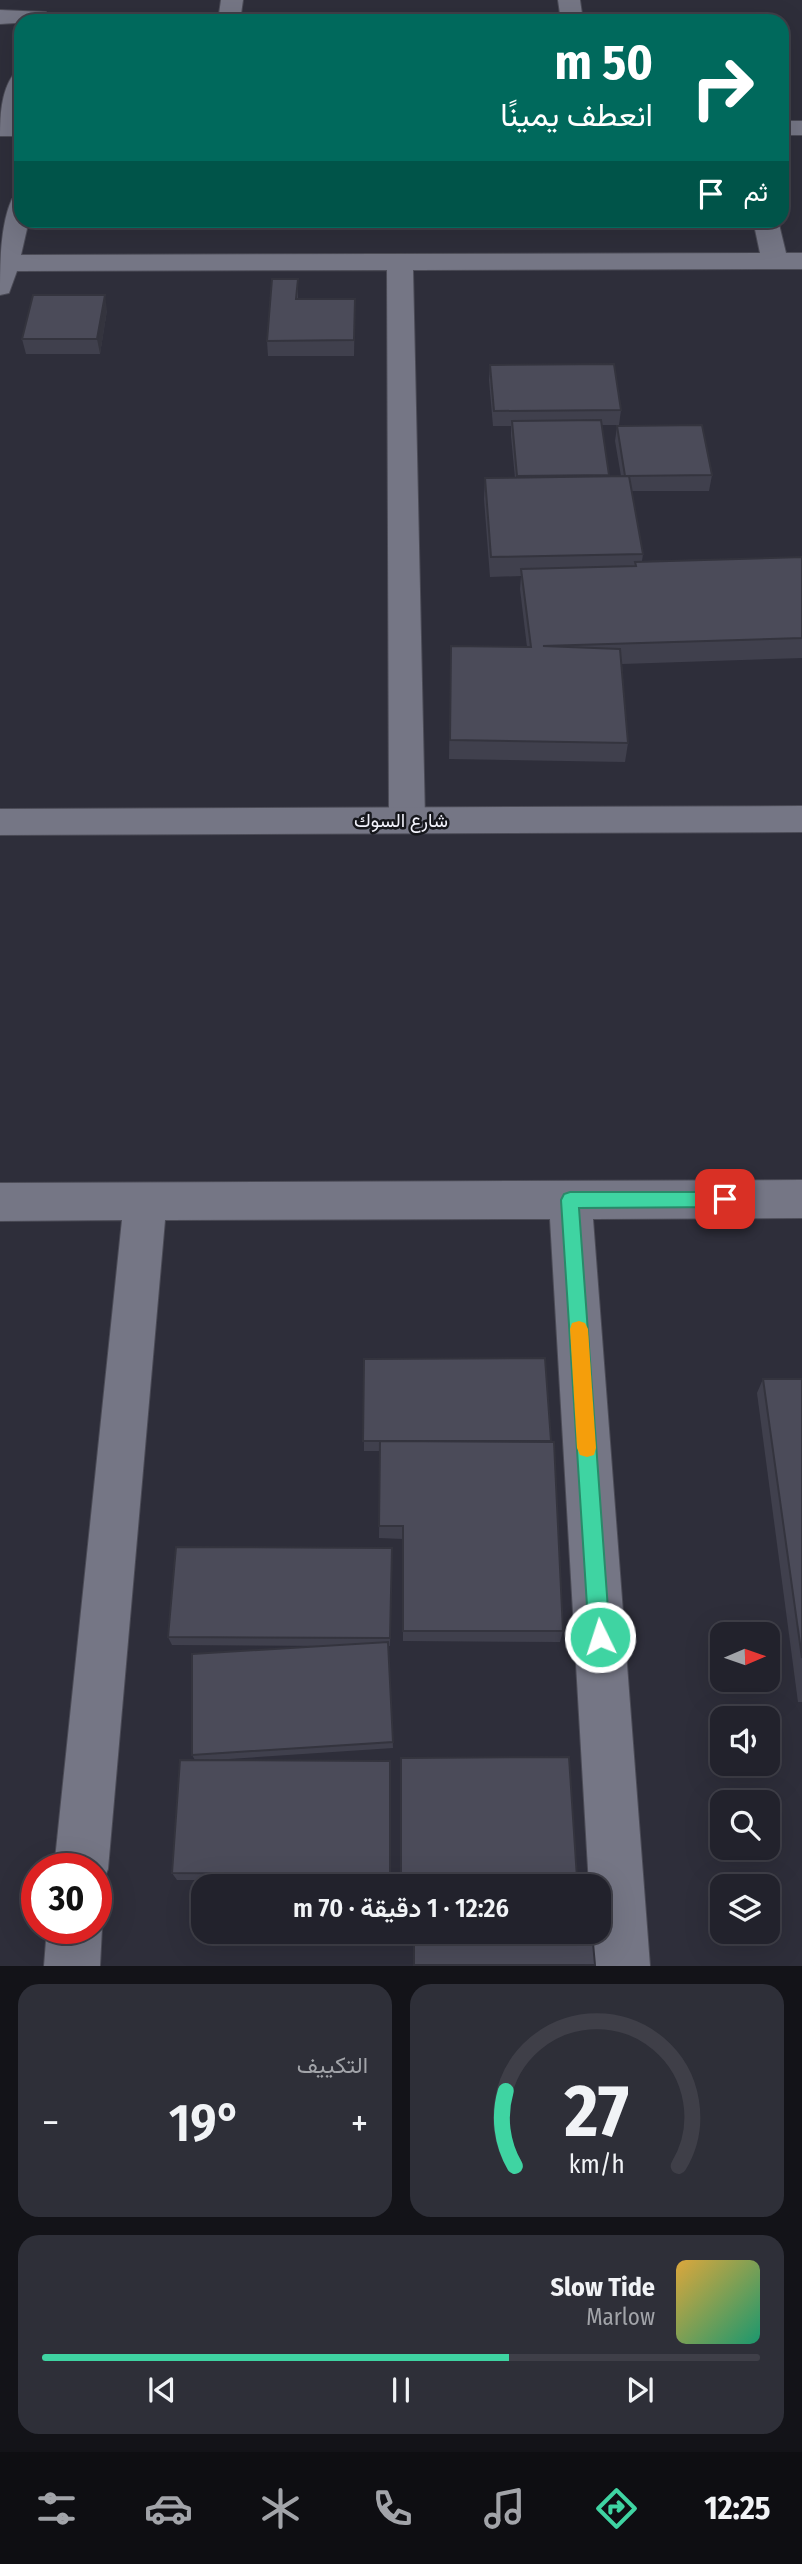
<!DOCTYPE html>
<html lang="ar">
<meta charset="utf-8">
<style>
:root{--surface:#22222c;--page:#2e2f38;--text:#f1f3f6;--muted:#a2a4a9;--line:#3f3f48;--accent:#3fd4a2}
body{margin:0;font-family:"Fira Sans Condensed",Vazirmatn,sans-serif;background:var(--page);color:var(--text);direction:rtl;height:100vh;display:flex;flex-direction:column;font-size:26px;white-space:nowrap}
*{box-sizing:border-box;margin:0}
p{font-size:23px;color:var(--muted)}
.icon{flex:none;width:38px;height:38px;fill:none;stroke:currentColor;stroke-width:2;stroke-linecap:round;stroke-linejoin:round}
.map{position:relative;height:1966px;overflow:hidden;direction:ltr}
.details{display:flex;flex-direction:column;gap:18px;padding:18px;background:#131318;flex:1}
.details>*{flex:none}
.guide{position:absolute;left:14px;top:14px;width:775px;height:214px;border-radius:21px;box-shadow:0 7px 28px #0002,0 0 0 2px var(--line);direction:rtl;background:#00695c;color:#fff;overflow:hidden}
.needle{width:46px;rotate:88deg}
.tools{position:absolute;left:710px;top:1622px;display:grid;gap:14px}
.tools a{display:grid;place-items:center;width:70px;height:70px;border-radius:14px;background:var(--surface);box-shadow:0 7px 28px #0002,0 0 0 2px var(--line);font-size:35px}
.speed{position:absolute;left:21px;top:1853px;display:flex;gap:14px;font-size:35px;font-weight:700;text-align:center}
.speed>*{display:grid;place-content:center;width:91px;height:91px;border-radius:50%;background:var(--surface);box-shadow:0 7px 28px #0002,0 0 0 2px var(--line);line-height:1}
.speed .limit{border:10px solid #d22;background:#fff;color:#111}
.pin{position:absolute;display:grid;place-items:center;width:60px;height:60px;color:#fff;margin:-30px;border-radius:14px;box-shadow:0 4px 10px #0006}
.me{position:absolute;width:77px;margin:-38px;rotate:356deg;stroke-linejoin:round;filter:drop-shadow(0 0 5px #0008)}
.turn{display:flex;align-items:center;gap:24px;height:147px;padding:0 21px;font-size:32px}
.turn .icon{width:91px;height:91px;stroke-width:2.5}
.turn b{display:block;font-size:49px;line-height:60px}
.then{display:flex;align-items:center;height:66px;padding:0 21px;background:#0003;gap:14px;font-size:26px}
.big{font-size:52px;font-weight:600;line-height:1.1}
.details .tile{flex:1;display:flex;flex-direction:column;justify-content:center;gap:10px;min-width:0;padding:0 24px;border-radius:21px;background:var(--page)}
.details .dial{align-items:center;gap:0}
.dial svg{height:182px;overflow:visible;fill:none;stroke:var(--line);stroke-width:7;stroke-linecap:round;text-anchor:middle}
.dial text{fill:var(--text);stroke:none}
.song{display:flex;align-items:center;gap:21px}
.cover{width:84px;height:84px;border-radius:10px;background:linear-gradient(135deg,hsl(40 70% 55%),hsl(160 70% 35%))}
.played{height:7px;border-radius:4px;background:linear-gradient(90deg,var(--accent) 65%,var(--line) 65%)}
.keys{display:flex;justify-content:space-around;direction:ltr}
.heat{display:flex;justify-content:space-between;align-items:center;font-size:38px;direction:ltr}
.details .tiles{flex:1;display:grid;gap:18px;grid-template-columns:1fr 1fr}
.tile:last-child{grid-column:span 2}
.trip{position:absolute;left:191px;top:1874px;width:420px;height:70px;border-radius:21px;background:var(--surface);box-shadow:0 7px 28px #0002,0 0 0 2px var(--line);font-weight:600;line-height:70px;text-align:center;direction:rtl}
.tabs{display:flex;height:112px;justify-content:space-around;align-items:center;background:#0e0e12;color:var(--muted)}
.tabs .icon{width:49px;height:49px}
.tabs .current{color:var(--accent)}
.tabs b{font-size:32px;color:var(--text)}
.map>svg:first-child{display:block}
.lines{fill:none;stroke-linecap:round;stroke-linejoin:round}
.minor-casing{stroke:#4b4b56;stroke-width:2}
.tertiary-casing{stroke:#4b4b56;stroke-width:2}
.minor{fill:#757685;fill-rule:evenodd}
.tertiary{fill:#757685;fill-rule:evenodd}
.wall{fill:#40404d}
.shaded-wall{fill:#34343e}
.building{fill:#4b4b59;stroke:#34343e;stroke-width:2}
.route{fill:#3fd4a2;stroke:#298a69;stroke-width:2}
.slow{fill:#f59e0b}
.labels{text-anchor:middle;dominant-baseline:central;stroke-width:5;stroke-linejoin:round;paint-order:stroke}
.street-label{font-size:19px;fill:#f3f3fc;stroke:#16171c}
</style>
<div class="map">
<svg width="802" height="1966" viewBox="0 0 802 1966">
<rect width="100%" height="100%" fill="#2e2e3a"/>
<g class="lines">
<defs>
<g id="minor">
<polygon points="221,0 243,0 240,21 218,21"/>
<polygon points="558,0 580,0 583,21 561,21"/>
<polygon points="0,10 46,12 49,17 46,21 0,24"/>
<path d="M21,73L19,131L15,136H0C0,117 1,92 13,75Z"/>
<rect x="782" y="121" width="20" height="14"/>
<path d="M21,197V220H29L21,255L760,253L753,220H778L786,253H802V269L413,270L425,820L420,829L407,833L394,829L389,820L387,270L17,271L9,293L0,295C0,265 0,225 12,199Z"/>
<polygon points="802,1180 802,1218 593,1219 650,1966 594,1966 592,1932 598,1932 598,1886 589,1886 550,1219 165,1220 108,1869 100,1888 96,1890 96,1869 54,1869 122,1220 0,1221 0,1183"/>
<polygon points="96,1913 102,1928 100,1966 44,1966 47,1928 96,1928"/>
</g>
<polygon id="tertiary" points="802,806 802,832 0,835 0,809"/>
</defs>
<!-- minor casing -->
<use href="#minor" class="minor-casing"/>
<!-- tertiary casing -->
<use href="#tertiary" class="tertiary-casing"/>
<!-- minor -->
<use href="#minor" class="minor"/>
<!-- tertiary -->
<use href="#tertiary" class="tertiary"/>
</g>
<!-- wall -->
<g class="wall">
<polygon points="298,279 298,299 355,299 354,356 268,356 267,341"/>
<polygon points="107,310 100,354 26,354 22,339"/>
<polygon points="490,365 621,410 619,425 601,425 608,477 621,476 615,441 617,426 712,475 709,491 632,491 643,554 642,561 802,557 802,658 622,664 628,743 625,762 449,759 451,646 527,647 520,589 521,576 490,577 484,499 485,478 515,478 511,436 511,426 493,426 489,380"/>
<polygon points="364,1359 563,1631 560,1642 403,1641 403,1539 379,1538 380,1451 364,1451"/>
<polygon points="763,1379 802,1379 802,1702 798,1702 757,1393"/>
<polygon points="392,1548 390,1646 388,1646 393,1748 214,1760 390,1761 390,1880 177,1880 172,1873 195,1760 192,1755 333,1646 172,1645 168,1637"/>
<polygon points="401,1758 577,1878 574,1882 401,1884"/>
</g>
<!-- shaded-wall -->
<polygon class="shaded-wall" points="105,295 107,310 100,354 97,339"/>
<!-- building -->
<g class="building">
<polygon points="272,279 298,279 296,299 355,299 354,340 267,341"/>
<polygon points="33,295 105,295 97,339 22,339"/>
<polygon points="614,364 621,410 494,411 490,365"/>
<polygon points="601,420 609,475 517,476 512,421"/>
<polygon points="702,425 712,475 625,476 617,426"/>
<polygon points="629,476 643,554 491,557 485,478"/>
<polygon points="802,557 802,638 543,646 620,649 628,743 450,740 451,646 531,647 521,569 636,566 635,562"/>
<polygon points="545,1358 551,1441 363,1441 364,1359"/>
<polygon points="763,1379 802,1379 802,1658"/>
<polygon points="380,1441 554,1442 563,1631 403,1631 403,1526 379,1526"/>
<polygon points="176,1547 392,1548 390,1638 168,1637"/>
<polygon points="388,1642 393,1742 192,1755 192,1654"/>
<polygon points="569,1757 577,1878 401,1879 401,1758"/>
<polygon points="180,1760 390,1761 390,1874 172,1873"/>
<polygon points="589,1885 589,1886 413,1886"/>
<polygon points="414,1932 592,1932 595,1965 414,1965"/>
</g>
<!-- route -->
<polygon class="route" points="570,1192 725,1192 731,1194 733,1199 731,1205 725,1207 579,1208 610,1637 607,1645 600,1648 592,1645 589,1637 561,1200 564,1194"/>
<!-- slow -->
<polygon class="slow" points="579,1321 585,1323 588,1329 596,1448 594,1455 587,1457 580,1455 577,1448 570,1329 572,1323"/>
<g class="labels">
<!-- street labels -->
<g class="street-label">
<text x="401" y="820">شارع السوك</text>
</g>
</g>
</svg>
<div class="tools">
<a><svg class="needle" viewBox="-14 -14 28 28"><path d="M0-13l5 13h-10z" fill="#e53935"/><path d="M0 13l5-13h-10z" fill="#a2a4a9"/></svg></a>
<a><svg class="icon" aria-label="sound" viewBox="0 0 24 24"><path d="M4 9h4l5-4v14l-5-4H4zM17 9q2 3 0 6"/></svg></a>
<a><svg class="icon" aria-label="search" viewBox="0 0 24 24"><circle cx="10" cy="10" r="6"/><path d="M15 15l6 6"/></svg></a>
<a><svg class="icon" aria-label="layers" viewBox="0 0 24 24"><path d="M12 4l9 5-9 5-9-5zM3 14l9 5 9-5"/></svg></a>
</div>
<div class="speed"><div class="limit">30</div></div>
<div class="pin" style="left:725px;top:1199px;background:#d93025"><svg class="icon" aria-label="arrive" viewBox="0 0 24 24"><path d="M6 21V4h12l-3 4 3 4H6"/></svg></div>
<svg class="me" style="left:600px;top:1637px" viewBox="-20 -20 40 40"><circle r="17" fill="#3fd4a2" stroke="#fff" stroke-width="3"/><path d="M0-11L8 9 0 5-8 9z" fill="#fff"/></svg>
<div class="trip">12:26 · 1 دقيقة · 70 m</div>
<div class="guide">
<div class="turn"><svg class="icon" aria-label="right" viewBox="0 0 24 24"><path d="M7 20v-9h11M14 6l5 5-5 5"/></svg><div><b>50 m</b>انعطف يمينًا</div></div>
<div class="then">ثم<svg class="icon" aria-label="arrive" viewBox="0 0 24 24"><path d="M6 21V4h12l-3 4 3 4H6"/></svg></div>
</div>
</div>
<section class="details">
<div class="tiles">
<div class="tile dial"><svg viewBox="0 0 100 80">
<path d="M14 69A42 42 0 1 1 86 69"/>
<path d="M14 69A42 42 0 0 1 10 36" stroke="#3fd4a2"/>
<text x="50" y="56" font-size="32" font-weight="700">27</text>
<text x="50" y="72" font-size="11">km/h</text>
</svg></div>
<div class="tile"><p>التكييف</p>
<div class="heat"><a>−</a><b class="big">19°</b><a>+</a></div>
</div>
<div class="tile">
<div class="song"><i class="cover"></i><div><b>Slow Tide</b><p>Marlow</p></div></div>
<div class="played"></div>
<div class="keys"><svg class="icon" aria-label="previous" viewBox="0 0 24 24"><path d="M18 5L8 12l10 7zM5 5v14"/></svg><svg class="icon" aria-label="pause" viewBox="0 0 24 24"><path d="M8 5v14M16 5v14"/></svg><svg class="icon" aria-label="next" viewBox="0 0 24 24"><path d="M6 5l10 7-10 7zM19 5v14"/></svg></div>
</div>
</div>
</section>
<nav class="tabs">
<b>12:25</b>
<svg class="icon current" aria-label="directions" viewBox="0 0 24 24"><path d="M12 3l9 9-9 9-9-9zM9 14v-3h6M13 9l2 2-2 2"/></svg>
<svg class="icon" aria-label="music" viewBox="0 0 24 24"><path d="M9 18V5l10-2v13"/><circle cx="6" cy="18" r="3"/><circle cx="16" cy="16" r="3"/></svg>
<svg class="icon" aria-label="phone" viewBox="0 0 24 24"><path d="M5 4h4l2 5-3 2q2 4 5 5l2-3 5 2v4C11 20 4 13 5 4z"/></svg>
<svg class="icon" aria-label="climate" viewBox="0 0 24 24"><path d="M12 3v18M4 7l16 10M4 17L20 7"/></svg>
<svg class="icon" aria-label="car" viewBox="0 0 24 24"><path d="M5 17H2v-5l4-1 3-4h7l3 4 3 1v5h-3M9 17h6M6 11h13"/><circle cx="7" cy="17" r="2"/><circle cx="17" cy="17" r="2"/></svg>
<svg class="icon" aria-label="filters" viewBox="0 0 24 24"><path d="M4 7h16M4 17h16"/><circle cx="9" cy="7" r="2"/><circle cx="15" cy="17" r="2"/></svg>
</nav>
